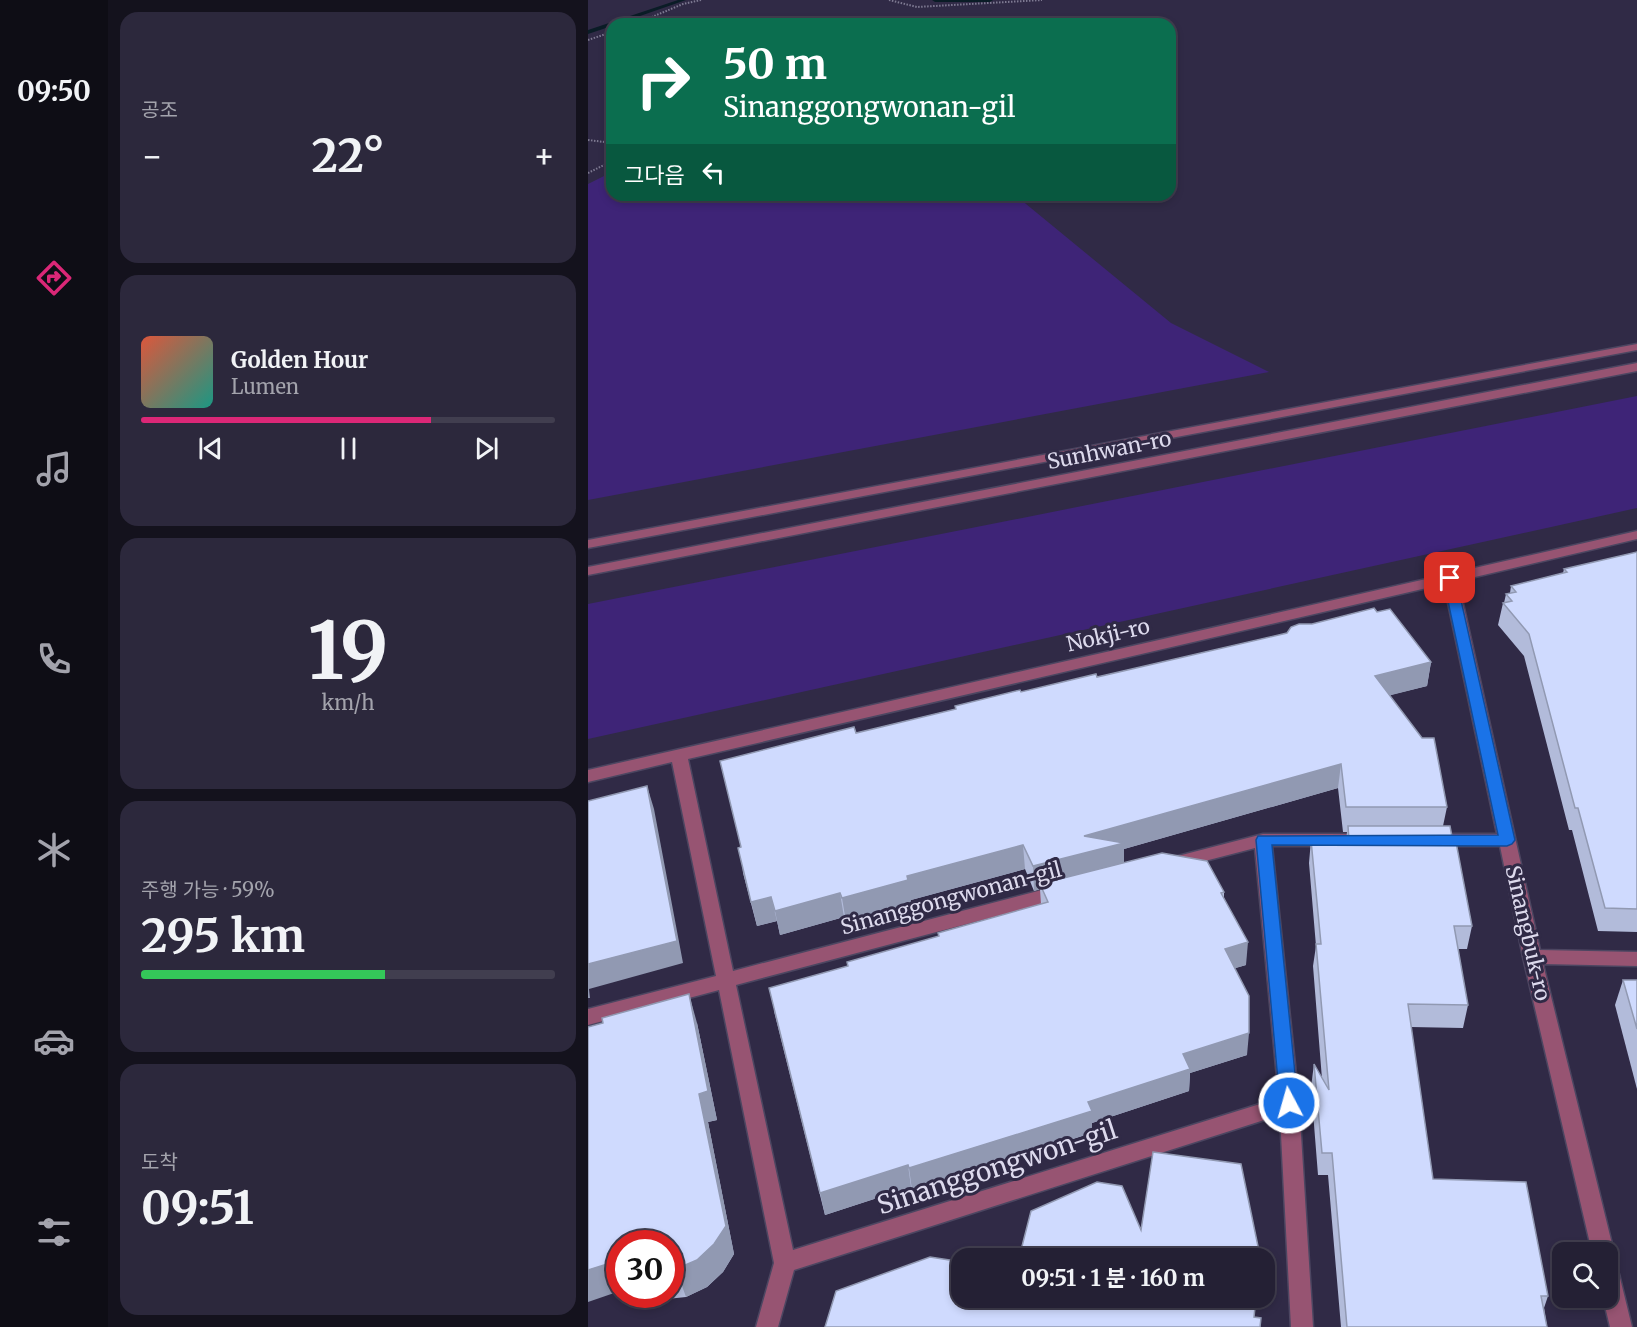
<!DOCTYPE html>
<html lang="ko">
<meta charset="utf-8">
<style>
:root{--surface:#242034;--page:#2c283c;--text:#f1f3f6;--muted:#a3a3ac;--line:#413e4f;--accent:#db2777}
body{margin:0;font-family:Merriweather,"Noto Sans KR",serif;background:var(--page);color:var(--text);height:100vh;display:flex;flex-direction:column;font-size:22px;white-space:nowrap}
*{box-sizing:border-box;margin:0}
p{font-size:20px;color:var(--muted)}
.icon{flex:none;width:33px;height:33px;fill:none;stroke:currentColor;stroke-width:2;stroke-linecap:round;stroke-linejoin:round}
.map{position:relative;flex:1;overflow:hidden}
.drawer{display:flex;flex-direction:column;gap:12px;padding:12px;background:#14121d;width:480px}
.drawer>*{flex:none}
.top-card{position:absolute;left:18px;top:18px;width:570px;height:183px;border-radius:18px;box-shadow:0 3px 9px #0003,0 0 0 2px var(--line);background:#0b6e4f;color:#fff;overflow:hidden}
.tools{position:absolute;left:964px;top:1242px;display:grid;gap:12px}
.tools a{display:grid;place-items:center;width:66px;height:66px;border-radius:12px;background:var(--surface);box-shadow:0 3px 9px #0003,0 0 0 2px var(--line);font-size:30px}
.speed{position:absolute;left:18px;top:1230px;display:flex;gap:12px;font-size:30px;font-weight:700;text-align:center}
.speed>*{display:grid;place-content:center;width:78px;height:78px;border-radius:50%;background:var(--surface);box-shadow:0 3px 9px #0003,0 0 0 2px var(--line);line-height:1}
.speed .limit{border:9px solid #d22;background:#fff;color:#111}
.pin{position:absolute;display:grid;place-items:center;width:51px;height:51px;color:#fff;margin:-26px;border-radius:12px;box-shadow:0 3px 9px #0006}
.me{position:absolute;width:66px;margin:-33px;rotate:354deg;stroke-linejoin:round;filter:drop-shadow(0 0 4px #0008)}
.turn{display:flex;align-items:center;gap:21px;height:126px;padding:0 18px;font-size:27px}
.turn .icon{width:78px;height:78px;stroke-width:2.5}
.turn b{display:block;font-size:42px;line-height:51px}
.then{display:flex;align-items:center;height:57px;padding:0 18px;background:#0003;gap:12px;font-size:22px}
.big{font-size:45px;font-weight:700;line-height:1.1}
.drawer .card{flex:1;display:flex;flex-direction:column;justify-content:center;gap:9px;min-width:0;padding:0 21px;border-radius:18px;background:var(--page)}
.drawer .dial{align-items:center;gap:0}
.dial b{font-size:78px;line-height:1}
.song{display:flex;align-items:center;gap:18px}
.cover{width:72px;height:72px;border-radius:9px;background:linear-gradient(135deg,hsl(10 70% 55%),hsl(170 70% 35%))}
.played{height:6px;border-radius:3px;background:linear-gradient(90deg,var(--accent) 70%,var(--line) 70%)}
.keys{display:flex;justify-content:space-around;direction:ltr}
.heat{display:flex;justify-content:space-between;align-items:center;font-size:33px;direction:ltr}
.charge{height:9px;border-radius:4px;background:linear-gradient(90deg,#34c759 59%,var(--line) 0)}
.trip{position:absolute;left:363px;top:1248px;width:324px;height:60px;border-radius:18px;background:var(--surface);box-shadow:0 3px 9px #0003,0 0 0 2px var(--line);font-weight:700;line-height:60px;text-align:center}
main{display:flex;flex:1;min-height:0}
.tabs{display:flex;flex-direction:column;width:108px;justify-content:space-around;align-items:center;background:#0e0d15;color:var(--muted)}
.tabs .icon{width:42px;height:42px}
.tabs .active{color:var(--accent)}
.tabs b{font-size:27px;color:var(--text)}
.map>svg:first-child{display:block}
.green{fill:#3e2477}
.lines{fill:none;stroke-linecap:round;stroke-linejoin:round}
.stream{fill:#0a1c26;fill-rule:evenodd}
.minor-casing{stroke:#4c4661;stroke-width:3}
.path{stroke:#7e7a92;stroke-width:2;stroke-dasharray:1.5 1.5;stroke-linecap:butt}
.minor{fill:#975472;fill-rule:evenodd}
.wall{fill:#b2bbda}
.shaded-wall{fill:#9199b2}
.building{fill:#cfdafe;stroke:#9199b2;stroke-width:1.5}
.route{fill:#1a73e8;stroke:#114b97;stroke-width:1.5}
.labels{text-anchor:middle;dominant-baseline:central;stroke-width:6;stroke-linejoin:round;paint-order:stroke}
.street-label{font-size:21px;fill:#dddaed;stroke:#302a46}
.near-street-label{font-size:26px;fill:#dddaed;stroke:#302a46}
</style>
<main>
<nav class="tabs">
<b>09:50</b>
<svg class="icon active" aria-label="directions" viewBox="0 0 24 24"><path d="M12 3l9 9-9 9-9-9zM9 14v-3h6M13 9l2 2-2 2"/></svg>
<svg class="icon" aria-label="music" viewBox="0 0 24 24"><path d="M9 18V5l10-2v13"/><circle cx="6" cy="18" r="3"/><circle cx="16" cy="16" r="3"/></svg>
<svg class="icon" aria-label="phone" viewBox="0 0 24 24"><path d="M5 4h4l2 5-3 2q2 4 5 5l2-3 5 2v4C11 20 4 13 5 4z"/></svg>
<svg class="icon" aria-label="climate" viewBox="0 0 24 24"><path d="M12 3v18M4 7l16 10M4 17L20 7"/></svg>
<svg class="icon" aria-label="car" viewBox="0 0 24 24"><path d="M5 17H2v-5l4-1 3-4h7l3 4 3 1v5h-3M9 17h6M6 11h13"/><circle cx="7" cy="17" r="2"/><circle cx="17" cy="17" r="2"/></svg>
<svg class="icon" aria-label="filters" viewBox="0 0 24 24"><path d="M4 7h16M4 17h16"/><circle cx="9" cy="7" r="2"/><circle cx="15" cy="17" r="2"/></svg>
</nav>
<section class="drawer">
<div class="card"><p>공조</p>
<div class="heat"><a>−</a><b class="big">22°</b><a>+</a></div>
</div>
<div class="card">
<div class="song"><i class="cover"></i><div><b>Golden Hour</b><p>Lumen</p></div></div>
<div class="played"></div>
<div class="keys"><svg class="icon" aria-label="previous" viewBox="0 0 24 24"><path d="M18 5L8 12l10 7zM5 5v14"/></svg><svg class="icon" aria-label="pause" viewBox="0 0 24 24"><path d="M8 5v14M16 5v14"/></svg><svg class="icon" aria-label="next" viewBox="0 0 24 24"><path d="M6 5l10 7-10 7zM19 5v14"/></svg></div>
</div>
<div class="card dial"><b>19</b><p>km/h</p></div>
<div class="card"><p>주행 가능 · 59%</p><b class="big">295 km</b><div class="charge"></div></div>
<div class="card"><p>도착</p><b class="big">09:51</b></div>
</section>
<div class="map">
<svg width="1049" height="1327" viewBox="0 0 1049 1327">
<rect width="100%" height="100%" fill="#302a46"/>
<!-- green -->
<g class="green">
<polygon points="24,172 24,195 427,195 583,323 681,372 0,500 0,184"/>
<polygon points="1049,396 1049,508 0,739 0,604"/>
</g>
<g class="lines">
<!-- stream -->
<g class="stream">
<polygon points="90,0 98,0 29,24 24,24 24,26 0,34 0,30"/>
<polygon points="344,0 405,0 402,2 347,2"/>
</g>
<defs>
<g id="minor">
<polygon points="1049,344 1049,350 0,548 0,540"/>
<polygon points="1049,363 1049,371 0,575 0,567"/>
<polygon points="1049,531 1049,539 870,581 952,950 1049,952 1049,966 955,964 1026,1252 1023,1259 1020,1260 1020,1252 1004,1252 935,957 912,846 844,846 838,844 836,840 838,836 844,834 909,834 856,584 100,759 145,971 473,885 479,887 482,892 479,897 473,899 148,985 205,1250 691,1098 667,848 586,869 580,868 577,863 580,858 586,857 675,834 778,834 784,836 786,840 784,844 778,846 684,846 711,1103 725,1327 703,1327 692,1115 206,1270 190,1327 168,1327 186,1263 131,990 0,1025 0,1009 128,976 84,762 0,782 0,770"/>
<polygon points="1020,1264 1028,1267 1031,1274 1044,1327 1022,1327 1015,1298 1020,1298"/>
</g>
</defs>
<!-- minor casing -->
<use href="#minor" class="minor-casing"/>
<!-- path -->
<g class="path">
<polyline points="301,0 329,7 454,0"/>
<polyline points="47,24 95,4 113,0"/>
<polyline points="0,40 24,32"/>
<polyline points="0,140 24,143"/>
<polyline points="0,173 24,161"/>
</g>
<!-- minor -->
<use href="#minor" class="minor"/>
</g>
<!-- wall -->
<g class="wall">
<polygon points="1049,552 1049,932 1010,931 984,830 981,830 936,656 910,625 915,603 916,603 918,594 922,593 923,586 975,573 976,569"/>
<polygon points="789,612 843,662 839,686 802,695 859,807 855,826 865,842 884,926 879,949 870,949 880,1005 875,1028 823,1027 845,1179 960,1296 956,1308 959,1327 753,1327 740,1175 730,1175 723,1087 726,1064 734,1079 725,966 728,946 721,863 723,840 758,841 759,832 755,832 750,788 536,849 536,863 636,892 636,898 658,965 647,968 659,1055 602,1073 601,1091 504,1123 504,1133 324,1190 323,1187 237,1215 186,1011 260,966 350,937 350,933 453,904 452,889 446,891 437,869 323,900 323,905 258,922 256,917 192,935 189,921 169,926 155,873 153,847 132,761 268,733 367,709 367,706 509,677 699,633 724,624"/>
<polygon points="1035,980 1049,980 1049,1089 1027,1005"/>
<polygon points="109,1023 129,1120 120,1122 146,1254 135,1272 119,1287 98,1297 79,1299 60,1294 82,1294 82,1244"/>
</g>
<!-- shaded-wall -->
<g class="shaded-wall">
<polygon points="843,662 839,686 784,700 787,676"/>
<polygon points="753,764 750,788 536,849 536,868 452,884 452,889 446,891 445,866 496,836"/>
<polygon points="59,786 66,809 95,963 1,989 2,998 0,998 0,964"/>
<polygon points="435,845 437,869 323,900 323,905 258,922 254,898 319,876"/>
<polygon points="252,893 256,917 192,935 187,911"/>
<polygon points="183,897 189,921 169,926 163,902"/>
<polygon points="660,942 658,965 635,972 637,949"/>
<polygon points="101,994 109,1023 129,1120 120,1122 146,1254 135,1272 119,1287 98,1297 88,1269"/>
<polygon points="661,1033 659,1055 602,1073 601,1091 504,1123 504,1133 324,1190 321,1168 500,1102 595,1054"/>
<polygon points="320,1165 323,1187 237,1215 232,1193"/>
<polygon points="32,1260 32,1291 0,1302 0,1270"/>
</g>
<!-- building -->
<g class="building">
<polygon points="1049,552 1049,909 1017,908 990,808 987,808 941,634 915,603 924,601 918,594 928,592 923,586 979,572 976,569"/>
<polygon points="786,608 789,612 802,609 843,662 787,676 834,738 846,738 859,807 758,807 753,764 496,836 536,843 445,866 435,845 319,876 320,880 254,898 252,893 187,911 183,897 163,902 150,848 153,847 132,761 266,727 268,733 368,709 367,706 432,690 433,692 508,674 509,677 699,633 703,627 711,624 724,624"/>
<polygon points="59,786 89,941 0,964 0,801"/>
<polygon points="760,826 862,826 865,842 868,842 884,926 866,926 880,1005 820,1004 845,1179 938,1182 960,1296 953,1296 959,1327 759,1327 744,1153 734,1153 726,1064 741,1090 728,944 733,944 723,840 761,841"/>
<polygon points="574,853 619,861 636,892 633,893 660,942 637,949 661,996 661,1033 595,1054 602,1069 500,1102 504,1111 321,1168 320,1165 232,1193 181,988 260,966 259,962 351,936 350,933 460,902 452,884"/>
<polygon points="1035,980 1049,980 1049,1029"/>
<polygon points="101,994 120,1091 111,1094 138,1226 126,1244 109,1260 88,1269 82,1270 82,1244 32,1244 32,1260 0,1270 0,1027 15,1023 14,1018"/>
<polygon points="565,1152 653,1164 672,1256 671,1258 431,1258 443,1211 509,1182 534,1186 553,1230"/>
<polygon points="342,1257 374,1262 374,1298 668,1298 666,1317 673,1318 672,1327 237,1327 248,1291"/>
</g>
<!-- route -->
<polygon class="route" points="862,574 868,578 927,840 924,844 919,846 684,845 710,1103 707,1108 701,1110 695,1108 692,1103 668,840 670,836 910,835 855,578"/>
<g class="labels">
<!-- street labels -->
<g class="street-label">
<text transform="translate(521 450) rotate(-11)">Sunhwan-ro</text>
<text transform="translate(520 635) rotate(-13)">Nokji-ro</text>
<text transform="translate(363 898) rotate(-15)">Sinanggongwonan-gil</text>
<text transform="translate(940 933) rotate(77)">Sinangbuk-ro</text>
</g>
<!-- near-street labels -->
<g class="near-street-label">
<text transform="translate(409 1167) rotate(-18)">Sinanggongwon-gil</text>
</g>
</g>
</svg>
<div class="tools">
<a><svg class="icon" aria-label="search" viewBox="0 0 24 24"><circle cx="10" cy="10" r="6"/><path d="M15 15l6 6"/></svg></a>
</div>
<div class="speed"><div class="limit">30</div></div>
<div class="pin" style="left:862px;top:578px;background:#d93025"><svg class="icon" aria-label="arrive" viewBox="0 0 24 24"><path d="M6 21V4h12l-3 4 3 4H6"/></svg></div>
<svg class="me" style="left:701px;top:1103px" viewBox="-20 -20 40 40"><circle r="17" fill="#1a73e8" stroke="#fff" stroke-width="3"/><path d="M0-11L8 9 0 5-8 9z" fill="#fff"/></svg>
<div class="trip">09:51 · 1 분 · 160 m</div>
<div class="top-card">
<div class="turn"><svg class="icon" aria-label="right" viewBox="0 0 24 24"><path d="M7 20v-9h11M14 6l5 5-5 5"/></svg><div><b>50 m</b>Sinanggongwonan-gil</div></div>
<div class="then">그다음<svg class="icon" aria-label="left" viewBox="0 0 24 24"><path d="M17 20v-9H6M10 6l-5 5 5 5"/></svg></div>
</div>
</div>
</main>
